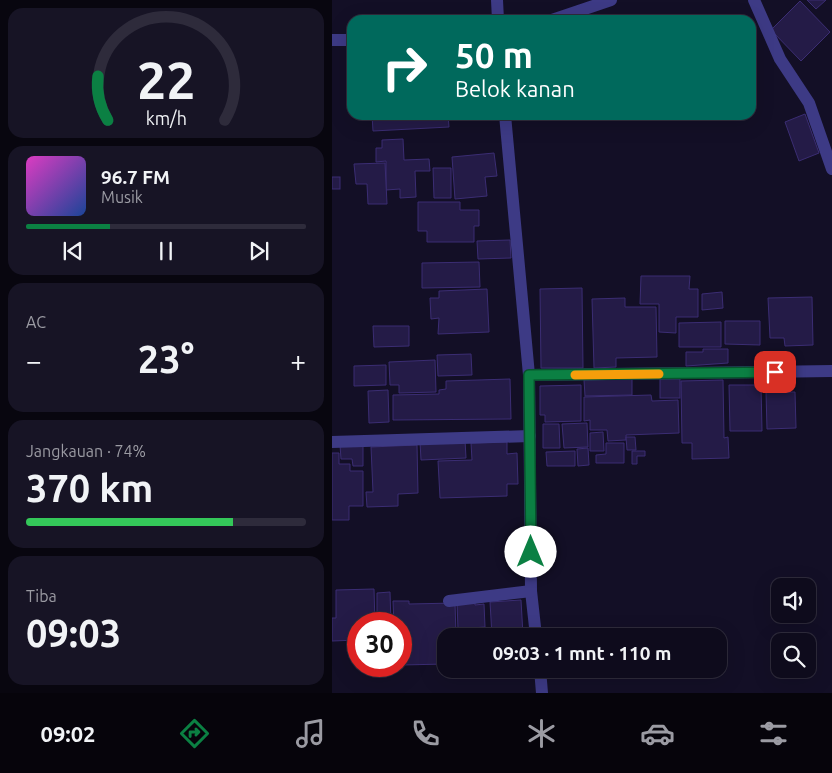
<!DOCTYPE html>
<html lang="id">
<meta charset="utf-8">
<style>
:root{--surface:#0e0b1c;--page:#171425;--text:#f1f3f6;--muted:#9b9ba3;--line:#2e2b3b;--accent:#0b8043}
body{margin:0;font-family:Ubuntu,sans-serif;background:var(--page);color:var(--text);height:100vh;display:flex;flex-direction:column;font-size:19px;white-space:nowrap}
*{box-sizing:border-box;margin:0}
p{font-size:16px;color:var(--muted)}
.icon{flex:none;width:28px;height:28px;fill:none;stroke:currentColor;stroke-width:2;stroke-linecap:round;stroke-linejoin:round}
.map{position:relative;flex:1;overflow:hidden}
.panel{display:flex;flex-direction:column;gap:8px;padding:8px;background:#08060f;width:332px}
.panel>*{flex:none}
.guide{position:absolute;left:15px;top:15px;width:409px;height:105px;border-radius:15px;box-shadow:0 5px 20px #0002,0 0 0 1px var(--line);background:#00695c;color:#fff;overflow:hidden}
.fabs{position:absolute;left:439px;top:578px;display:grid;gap:10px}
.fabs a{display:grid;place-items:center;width:45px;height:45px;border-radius:10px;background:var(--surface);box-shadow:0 5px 20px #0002,0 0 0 1px var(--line);font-size:25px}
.speed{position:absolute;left:15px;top:612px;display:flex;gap:10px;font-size:25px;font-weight:700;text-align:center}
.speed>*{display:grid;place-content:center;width:65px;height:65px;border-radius:50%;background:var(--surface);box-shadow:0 5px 20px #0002,0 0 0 1px var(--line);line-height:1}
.speed .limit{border:8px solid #d22;background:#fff;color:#111}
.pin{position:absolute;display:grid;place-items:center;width:42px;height:42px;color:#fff;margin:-21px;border-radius:10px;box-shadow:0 2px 8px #0006}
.me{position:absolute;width:55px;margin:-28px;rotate:0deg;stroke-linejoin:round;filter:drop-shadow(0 0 4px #0008)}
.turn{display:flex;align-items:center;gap:18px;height:105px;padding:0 25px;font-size:22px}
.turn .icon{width:65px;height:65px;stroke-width:2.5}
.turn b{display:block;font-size:35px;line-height:42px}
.big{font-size:38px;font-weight:700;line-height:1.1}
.panel .widget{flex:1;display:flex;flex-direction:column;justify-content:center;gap:8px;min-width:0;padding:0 18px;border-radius:15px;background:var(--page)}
.panel .dial{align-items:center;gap:0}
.dial svg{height:130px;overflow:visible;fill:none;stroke:var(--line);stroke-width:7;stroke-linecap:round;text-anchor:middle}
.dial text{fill:var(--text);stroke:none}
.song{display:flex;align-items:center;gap:15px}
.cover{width:60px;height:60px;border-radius:8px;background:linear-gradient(135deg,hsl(310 70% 55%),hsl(220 70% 35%))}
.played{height:5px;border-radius:2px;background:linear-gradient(90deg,var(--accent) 30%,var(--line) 30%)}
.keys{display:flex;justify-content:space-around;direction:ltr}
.heat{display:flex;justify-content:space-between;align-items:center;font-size:28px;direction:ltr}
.charge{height:8px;border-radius:4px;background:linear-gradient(90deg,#34c759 74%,var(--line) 0)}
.trip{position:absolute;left:105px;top:628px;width:290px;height:50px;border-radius:15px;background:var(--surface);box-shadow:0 5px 20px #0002,0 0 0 1px var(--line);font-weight:700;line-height:50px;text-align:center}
.tabs{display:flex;height:80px;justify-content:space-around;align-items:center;background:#06040b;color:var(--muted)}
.tabs .icon{width:35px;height:35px}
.tabs .on{color:var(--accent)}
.tabs b{font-size:22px;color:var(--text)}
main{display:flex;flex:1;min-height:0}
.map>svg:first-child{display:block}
.building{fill:#241b47;stroke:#3b2d73}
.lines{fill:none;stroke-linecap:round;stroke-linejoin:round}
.minor{stroke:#3d3a85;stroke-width:12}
.route-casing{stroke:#07532c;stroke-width:12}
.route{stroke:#0b8043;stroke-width:9}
.slow{stroke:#f59e0b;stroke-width:9}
</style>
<main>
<section class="panel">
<div class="widget dial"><svg viewBox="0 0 100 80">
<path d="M14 69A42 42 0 1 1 86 69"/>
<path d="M14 69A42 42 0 0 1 8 42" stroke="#0b8043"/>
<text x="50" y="56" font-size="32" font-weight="700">22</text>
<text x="50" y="72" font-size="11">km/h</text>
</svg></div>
<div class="widget">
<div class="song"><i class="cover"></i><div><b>96.7 FM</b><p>Musik</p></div></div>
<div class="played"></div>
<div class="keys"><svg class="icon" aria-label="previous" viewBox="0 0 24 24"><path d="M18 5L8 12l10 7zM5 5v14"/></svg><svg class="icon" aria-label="pause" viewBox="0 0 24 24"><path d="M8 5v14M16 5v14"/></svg><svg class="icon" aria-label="next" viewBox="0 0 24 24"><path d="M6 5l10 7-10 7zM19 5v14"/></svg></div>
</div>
<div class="widget"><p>AC</p>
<div class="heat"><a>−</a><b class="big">23°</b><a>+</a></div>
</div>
<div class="widget"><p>Jangkauan · 74%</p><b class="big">370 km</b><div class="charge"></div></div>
<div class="widget"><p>Tiba</p><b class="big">09:03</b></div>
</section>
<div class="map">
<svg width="500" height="693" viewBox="0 0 500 693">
<rect width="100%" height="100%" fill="#130f26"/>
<!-- building -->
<g class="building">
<polygon points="475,0 494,0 484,9"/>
<polygon points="468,1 498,32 469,61 439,30"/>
<polygon points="473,114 487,153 467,161 453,122"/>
<polygon points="40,115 116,115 117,127 41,131"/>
<polygon points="139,115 168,115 168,117 139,118"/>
<polygon points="71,139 72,160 97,159 98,171 83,171 84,197 68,198 68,189 54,190 54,161 44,162 44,148 50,148 50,140"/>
<polygon points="162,153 165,176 153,177 155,196 123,199 120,157"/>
<polygon points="53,163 55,204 36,204 35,184 24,184 22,164"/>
<polygon points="101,168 119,168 119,198 102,198"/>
<rect x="0" y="177" width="8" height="12"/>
<polygon points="86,202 128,202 128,210 147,210 147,226 142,226 142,242 95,242 95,231 86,231"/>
<polygon points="178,240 179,258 146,259 145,241"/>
<polygon points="147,262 148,287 90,288 90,263"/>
<polygon points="309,276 358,276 357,289 366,289 366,317 344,317 344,333 327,332 327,304 308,304"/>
<polygon points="250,288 251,368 209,368 208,289"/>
<polygon points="155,289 157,332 106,334 107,318 99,319 98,298 107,298 107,291"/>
<polygon points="390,292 391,308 370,310 370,294"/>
<polygon points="480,297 481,345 453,346 452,338 438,338 436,298"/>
<polygon points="293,298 293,307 324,307 325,357 284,358 284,367 262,368 260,299"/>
<polygon points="393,321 428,321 428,345 393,344"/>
<polygon points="389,322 389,347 347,347 347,323"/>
<polygon points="41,326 77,326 77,346 42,347"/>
<polygon points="371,349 396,349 396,363 354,366 354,352 371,352"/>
<polygon points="139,354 140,375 106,376 105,355"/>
<polygon points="103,360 104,392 67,393 67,385 58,385 57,362"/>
<polygon points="54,365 54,385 22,386 22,366"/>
<polygon points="178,379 179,419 61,420 61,395 107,394 107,390 114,389 114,381"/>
<polygon points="300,379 300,395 253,396 252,380"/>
<rect x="328" y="379" width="20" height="19"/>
<polygon points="391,380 392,438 396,437 397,458 360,459 360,443 350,443 349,381"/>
<polygon points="249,385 249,421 213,422 213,415 208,415 208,386"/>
<polygon points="397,385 429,385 430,431 398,431"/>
<polygon points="56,390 57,422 37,423 36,391"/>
<polygon points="434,392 463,392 464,428 435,429"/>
<polygon points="319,395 320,401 346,400 347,433 294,435 294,440 276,441 275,430 258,430 258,420 252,421 252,397"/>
<polygon points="255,423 256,447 232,448 230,424"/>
<polygon points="211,424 227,424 228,448 211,448"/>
<polygon points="271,432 272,451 258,451 258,433"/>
<polygon points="294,437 303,437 304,450 295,450"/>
<polygon points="133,440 134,458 89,460 88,442"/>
<polygon points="175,442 175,454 185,453 186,484 175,484 175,496 108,498 106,461 140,460 139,443"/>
<polygon points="274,443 292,443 292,463 264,463 264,455 274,454"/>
<polygon points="31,444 31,466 21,466 20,459 9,459 8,445"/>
<polygon points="85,445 86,493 66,494 66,506 35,507 34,492 41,492 39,447"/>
<polygon points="256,448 257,465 246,466 245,449"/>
<polygon points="243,451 243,466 215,466 214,452"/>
<polygon points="300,451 313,451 313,456 305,456 305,464 300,464"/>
<polygon points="0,453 7,453 7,464 18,464 18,471 31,471 31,506 17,506 17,520 0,520"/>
<polygon points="42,589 43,624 26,624 26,640 0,641 0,618 4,618 4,590"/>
<polygon points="58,592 59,624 45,624 45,593"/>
<polygon points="189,600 191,635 160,636 158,602"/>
<polygon points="61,601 77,601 77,604 123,603 124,636 114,636 114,664 69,665 69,624 62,624"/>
<polygon points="143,601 143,605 152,604 153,627 126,629 125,602"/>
</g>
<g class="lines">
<!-- minor -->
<g class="minor">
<polyline points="165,0 166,20"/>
<polyline points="422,0 448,59 477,103 500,169"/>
<polyline points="220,20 279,0"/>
<polyline points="0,40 20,40"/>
<polyline points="173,115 197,375 199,591 204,636"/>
<polyline points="197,375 500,371"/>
<polyline points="0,442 198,436"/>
<polyline points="117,601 199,591"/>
<polyline points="208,669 210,693"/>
</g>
</g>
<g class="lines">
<defs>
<polyline id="route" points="199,552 197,375 443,372"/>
</defs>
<!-- route casing -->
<use href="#route" class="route-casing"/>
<!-- route -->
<use href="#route" class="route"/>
<!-- slow -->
<polyline class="slow" points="243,375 327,374"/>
</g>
</svg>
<div class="fabs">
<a><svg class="icon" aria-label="sound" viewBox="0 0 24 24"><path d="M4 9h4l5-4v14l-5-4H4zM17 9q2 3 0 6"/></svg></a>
<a><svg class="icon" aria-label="search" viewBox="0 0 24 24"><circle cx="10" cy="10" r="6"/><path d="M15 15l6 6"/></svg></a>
</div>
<div class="speed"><div class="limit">30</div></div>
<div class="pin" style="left:443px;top:372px;background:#d93025"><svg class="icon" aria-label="arrive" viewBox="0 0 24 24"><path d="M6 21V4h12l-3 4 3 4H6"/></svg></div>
<svg class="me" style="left:199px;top:552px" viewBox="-20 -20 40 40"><circle r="19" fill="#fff"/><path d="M0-13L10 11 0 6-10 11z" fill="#0b8043"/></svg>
<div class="trip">09:03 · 1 mnt · 110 m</div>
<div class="guide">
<div class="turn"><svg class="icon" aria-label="right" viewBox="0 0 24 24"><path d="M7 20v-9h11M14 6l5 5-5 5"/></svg><div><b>50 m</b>Belok kanan</div></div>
</div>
</div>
</main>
<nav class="tabs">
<b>09:02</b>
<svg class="icon on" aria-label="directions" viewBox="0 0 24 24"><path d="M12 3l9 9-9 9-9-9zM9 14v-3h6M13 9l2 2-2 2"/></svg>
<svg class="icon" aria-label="music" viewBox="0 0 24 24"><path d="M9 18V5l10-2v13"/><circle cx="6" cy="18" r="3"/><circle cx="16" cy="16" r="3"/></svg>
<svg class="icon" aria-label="phone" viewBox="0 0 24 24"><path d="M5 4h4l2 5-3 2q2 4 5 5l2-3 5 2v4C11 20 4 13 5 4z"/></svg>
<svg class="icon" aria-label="climate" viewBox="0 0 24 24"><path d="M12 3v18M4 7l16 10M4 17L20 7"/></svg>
<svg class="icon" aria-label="car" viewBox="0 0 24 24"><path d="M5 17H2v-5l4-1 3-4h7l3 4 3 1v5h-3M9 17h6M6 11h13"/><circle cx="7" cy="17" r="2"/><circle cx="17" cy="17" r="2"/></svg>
<svg class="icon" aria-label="filters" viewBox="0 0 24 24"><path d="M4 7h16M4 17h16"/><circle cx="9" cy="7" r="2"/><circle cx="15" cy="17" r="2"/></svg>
</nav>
